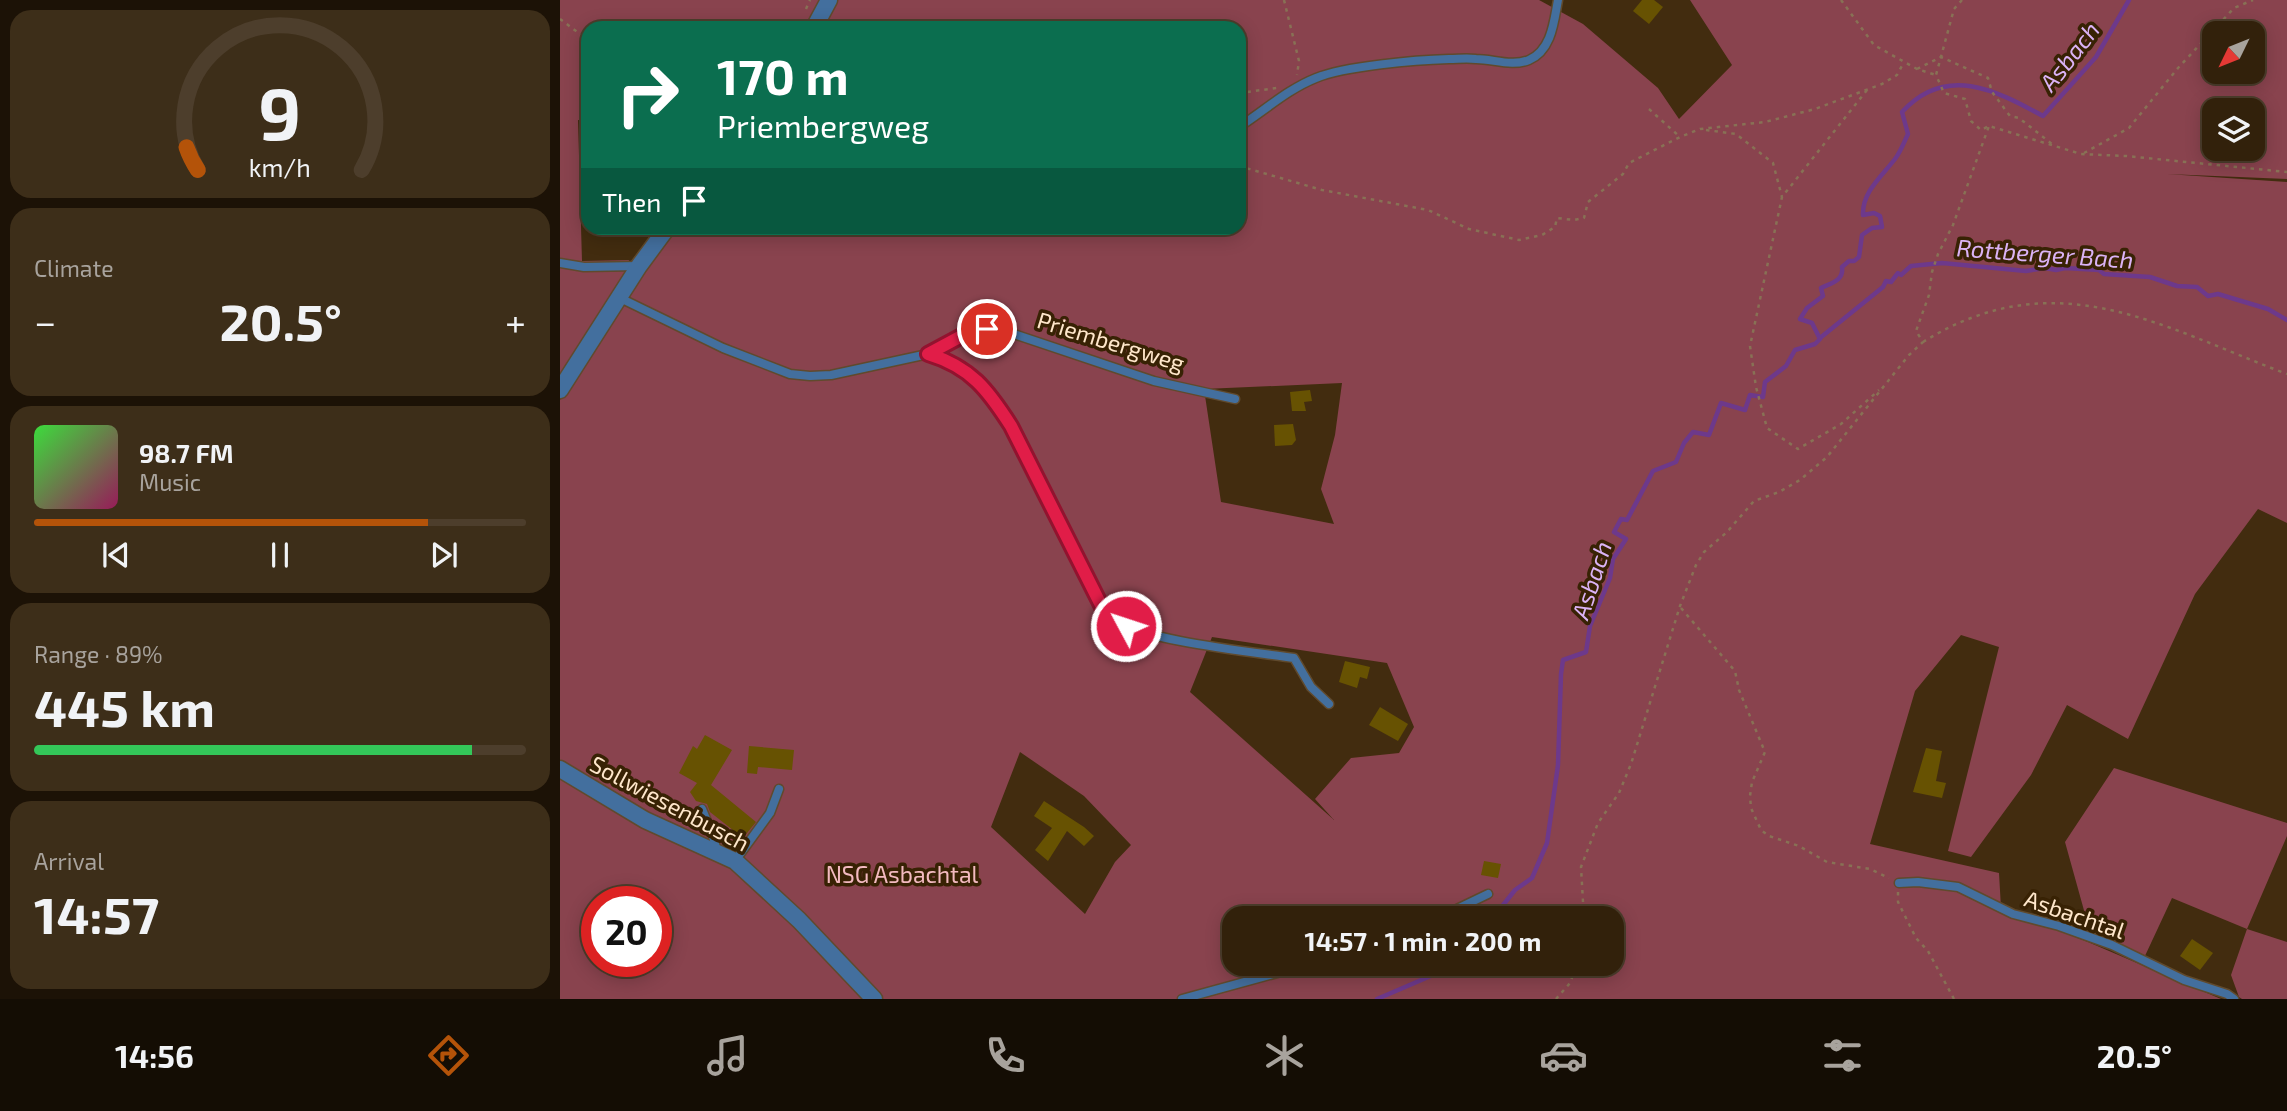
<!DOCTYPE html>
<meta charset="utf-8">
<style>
:root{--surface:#32210b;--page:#3d2e19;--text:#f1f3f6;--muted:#a8a39d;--line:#4d3e2c;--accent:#b45309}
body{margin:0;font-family:"Exo 2",sans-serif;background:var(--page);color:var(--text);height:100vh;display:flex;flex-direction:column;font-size:26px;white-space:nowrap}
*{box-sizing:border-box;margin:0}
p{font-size:23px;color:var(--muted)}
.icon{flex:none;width:38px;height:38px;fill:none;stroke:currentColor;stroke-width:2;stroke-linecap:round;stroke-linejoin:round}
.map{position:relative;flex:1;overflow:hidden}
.side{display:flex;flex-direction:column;gap:10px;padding:10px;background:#1c1206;width:560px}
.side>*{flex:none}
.banner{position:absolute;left:21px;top:21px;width:665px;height:214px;border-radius:21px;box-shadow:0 4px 18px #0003,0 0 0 2px var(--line);background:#0b6e4f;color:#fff;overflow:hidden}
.needle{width:46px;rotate:227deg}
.fabs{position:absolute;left:1642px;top:21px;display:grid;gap:14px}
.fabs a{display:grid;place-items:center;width:63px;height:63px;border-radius:14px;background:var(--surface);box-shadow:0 4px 18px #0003,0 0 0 2px var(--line);font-size:35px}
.speed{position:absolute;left:21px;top:886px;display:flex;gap:14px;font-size:35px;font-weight:700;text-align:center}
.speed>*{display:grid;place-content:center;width:91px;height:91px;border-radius:50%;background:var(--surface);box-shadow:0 4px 18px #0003,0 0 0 2px var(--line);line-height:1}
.speed .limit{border:10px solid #d22;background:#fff;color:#111}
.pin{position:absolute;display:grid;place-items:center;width:60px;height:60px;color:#fff;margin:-30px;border:4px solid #fff;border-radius:50%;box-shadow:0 2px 7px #0007}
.me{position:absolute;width:77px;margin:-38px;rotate:310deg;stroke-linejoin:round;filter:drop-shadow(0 0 5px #0008)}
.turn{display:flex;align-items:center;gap:24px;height:147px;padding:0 21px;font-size:32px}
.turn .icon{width:91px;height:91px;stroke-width:2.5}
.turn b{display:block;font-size:49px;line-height:60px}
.then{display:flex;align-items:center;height:66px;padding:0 21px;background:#0003;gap:14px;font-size:26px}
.big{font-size:52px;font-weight:700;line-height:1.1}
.side .card{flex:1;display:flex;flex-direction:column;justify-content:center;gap:10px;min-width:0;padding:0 24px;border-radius:21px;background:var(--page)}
.side .dial{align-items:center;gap:0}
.dial svg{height:182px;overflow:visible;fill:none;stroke:var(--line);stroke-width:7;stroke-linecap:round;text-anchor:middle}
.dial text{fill:var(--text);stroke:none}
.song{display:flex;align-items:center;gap:21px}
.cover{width:84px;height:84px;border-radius:10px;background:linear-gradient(135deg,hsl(120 70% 55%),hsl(330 70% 35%))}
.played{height:7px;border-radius:4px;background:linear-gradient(90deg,var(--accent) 80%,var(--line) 80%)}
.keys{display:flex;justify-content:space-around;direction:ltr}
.heat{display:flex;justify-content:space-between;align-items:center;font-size:38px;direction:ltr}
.charge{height:10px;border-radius:5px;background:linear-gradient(90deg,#34c759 89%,var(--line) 0)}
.trip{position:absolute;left:662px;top:906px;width:402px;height:70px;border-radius:21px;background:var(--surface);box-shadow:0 4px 18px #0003,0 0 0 2px var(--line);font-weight:700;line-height:70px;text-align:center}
.tab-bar{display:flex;height:112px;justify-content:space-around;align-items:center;background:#140d04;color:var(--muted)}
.tab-bar .icon{width:49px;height:49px}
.tab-bar .selected{color:var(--accent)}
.tab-bar b{font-size:32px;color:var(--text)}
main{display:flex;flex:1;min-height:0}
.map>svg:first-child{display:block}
.green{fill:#89434e;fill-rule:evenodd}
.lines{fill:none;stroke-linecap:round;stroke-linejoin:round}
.stream{stroke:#6d398b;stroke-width:4.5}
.building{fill:#675202}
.service-casing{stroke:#604a2d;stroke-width:11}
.minor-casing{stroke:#604a2d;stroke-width:19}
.path{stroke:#887155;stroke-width:2.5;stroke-dasharray:3.5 5;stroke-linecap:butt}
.service{stroke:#436f9e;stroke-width:8}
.minor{stroke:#436f9e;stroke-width:16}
.route-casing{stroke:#92132f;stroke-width:18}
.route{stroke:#e11d48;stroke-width:12}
.labels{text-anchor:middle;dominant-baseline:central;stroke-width:7;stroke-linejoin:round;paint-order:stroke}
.street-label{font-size:23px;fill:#ffe7cb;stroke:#382204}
.park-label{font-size:23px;fill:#f3bac0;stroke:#382204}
.water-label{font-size:24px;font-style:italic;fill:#dbb3f6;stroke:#382204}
</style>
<main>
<section class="side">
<div class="card dial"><svg viewBox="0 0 100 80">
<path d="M14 69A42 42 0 1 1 86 69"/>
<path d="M14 69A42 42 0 0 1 9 59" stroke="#b45309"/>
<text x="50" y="56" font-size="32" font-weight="700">9</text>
<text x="50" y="72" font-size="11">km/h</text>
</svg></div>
<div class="card"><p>Climate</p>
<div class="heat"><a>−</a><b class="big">20.5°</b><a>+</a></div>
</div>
<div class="card">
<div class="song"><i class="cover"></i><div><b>98.7 FM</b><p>Music</p></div></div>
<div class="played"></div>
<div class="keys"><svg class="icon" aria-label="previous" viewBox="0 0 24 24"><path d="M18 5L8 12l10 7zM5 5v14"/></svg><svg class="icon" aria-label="pause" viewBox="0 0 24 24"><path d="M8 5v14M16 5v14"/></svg><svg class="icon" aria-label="next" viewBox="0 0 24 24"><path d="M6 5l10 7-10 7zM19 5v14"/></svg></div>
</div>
<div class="card"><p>Range · 89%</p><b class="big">445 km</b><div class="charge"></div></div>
<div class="card"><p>Arrival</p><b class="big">14:57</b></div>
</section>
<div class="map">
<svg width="1727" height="999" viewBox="0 0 1727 999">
<rect width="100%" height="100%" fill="#422c0f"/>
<!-- green -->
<g class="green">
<polygon points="0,0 264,0 248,28 28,28 28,121 18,120 22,261 69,260 57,298 0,383"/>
<path d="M274,0H979L1023,24L1098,88L1119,119L1172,65L1130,0H1727V179L1607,174L1727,182V523L1698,509L1635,594L1568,739L1507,705L1471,775L1411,857L1388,851L1439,647L1401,635L1355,691L1310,844L1439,873L1441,908L1528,942L1661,999H0V400L110,228H679V28H257ZM1654,33H1692V72H1654ZM1654,110H1692V149H1654ZM782,383L775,435L761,489L774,524L661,502L644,389ZM652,637L827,663L854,727L839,753L791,758L755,799L774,820L630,692ZM460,752L524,796L571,845L555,862L525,914L431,827ZM37,901H96V961H37ZM674,919H1052V964H674Z"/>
<polygon points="1554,768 1727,823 1727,836 1687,929 1727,942 1727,999 1682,999 1679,997 1671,975 1687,929 1612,898 1584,958 1530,932 1505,842"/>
</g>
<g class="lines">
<!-- stream -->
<g class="stream">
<polyline points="1260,338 1323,287 1326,281 1331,282 1338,273 1341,275 1351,266 1382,263 1466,271 1485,268 1496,270 1505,268 1539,270 1544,274 1590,277 1617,286 1637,287 1648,296 1658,294 1708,309 1727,320"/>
<path d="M932,919L955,890L972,878L987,843L998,765L1001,674L1003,660L1026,652L1030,626L1050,578L1053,559L1066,539L1054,532L1061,519L1067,520L1093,471L1116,462L1124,443L1133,432L1149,435L1161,403L1185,410L1190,395L1203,397L1205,382L1226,366L1235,350L1255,344L1260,339L1252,323L1240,319L1247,308L1263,296L1261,288C1271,283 1284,281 1282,267L1289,261H1294L1299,257L1302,235L1312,228L1322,227L1320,216L1314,213L1303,215C1302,192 1322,176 1335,159C1341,151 1344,142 1348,134L1342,112C1386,64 1435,90 1483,116L1536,57L1569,0"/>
<polyline points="817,999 873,975 884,964"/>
</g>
</g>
<!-- building -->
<g class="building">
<polygon points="1082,0 1094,0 1103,7 1089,24 1073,11"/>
<polygon points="750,390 752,401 744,402 746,411 732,411 730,392"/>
<polygon points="733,424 736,440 732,445 715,446 714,425"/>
<polygon points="785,661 810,667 807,679 800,677 797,688 779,682"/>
<polygon points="820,707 848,724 838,741 809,725"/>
<polygon points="145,735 172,750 151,785 196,822 183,838 150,812 147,804 136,801 130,792 137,783 119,773 133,746 137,749"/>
<polygon points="189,746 234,750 232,770 198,767 197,774 187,773"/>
<polygon points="1366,748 1382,751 1376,781 1386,783 1382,798 1353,792"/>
<polygon points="484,801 524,827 534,836 524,846 507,831 488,861 475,850 492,828 474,816"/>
<polygon points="924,861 941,864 938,878 921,875"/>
<polygon points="1632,939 1653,953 1640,970 1620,956"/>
</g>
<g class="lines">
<defs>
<g id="service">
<path d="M679,127C704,111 728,89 756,78C785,66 856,60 889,59C898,59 907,58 916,59C933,59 952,67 969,60C992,50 994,21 998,0"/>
<polyline points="0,263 24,267 79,266"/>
<polyline points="60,298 163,348 230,374 250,376 271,375 368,354 409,332 427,329 445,331 594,381 675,399"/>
<path d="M368,354C411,367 428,390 451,426L536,598C541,606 545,613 553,619C582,641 694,652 734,658L751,687L769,704"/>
<polyline points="142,809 153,836 157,852"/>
<polyline points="175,861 210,813 219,789"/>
<polyline points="1339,883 1358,882 1398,887 1453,914 1499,926 1552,945 1624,980 1667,994 1674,999"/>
<polyline points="876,919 928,894"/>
<polyline points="622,999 750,964"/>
</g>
<g id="minor">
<polyline points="254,28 269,0"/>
<polyline points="0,390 79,266 107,228"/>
<polyline points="0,769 85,820 175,861 239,920 314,999"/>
</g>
</defs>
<!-- service casing -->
<use href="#service" class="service-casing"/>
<!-- minor casing -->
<use href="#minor" class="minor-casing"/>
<!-- path -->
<g class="path">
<polyline points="724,0 739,61 737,75"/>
<polyline points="1281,0 1314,45 1357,69 1376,75"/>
<polyline points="1402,0 1394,9 1376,75 1384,93 1405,99 1411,121 1421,130 1429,126 1521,154 1566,156 1727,172"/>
<polyline points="246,9 250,0"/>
<polyline points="0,19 28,40"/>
<polyline points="1357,69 1381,57 1428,78 1432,92 1450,116 1459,118 1492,144"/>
<polyline points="1307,90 1222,197 1190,346 1196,387 1207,428 1238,449 1281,424 1319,390"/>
<polyline points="679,93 717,88"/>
<polyline points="1089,109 1120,137"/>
<polyline points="1146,130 1176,134 1213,163 1222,197"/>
<polyline points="1524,153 1569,128 1618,68 1674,8 1693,0"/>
<polyline points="679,166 762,190 868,210 909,229 959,240 982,235 995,227 997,218 1014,220 1024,218 1028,202 1063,174 1069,163 1120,137 1140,129 1205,122 1255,109 1322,84 1337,75 1344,62"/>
<path d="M1363,342C1495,260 1600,326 1727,374"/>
<polyline points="1121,608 1175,671 1179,690 1205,752 1192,782 1190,796 1191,808 1201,830 1209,836 1239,846 1267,862 1310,869 1329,878"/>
<polyline points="1338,892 1338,902 1356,938 1368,951 1394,999"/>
<polyline points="1024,919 1021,867 1038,823 1059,793 1071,764 1120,606 1136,565 1144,552 1167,532 1194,501 1219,492 1240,480 1267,457 1349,355 1363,342 1356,331 1369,295 1372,272 1378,254 1393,225 1429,126"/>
<polyline points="996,999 1010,983 1017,964"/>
</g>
<!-- service -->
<use href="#service" class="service"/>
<!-- minor -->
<use href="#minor" class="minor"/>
</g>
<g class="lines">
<defs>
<path id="route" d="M427,329L409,332L368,354C411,367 428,390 451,426L544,611L554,620L566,626"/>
</defs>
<!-- route casing -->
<use href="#route" class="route-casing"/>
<!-- route -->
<use href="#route" class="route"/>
</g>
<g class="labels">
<!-- street labels -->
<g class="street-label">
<text transform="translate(551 341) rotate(17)">Priembergweg</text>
<text transform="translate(110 803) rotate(28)">Sollwiesenbusch</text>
<text transform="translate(1515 914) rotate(19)">Asbachtal</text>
</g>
<!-- park labels -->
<g class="park-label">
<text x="342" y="874">NSG Asbachtal</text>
</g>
<!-- water labels -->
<g class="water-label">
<text transform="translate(1509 56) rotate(-52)">Asbach</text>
<text transform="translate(1485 253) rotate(4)">Rottberger Bach</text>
<text transform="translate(1031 580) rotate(-72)">Asbach</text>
</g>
</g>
</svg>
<div class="fabs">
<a><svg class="needle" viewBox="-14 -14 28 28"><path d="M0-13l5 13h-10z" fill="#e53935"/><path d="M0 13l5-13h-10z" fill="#a8a39d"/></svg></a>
<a><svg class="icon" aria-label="layers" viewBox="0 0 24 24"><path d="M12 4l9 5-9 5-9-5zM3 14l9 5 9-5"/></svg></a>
</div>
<div class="speed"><div class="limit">20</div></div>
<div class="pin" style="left:427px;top:329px;background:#d93025"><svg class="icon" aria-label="arrive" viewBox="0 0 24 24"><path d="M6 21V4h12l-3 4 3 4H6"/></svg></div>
<svg class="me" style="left:566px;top:626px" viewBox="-20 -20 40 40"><circle r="17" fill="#e11d48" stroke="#fff" stroke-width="3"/><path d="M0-11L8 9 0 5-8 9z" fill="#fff"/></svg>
<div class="trip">14:57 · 1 min · 200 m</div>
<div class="banner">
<div class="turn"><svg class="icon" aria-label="right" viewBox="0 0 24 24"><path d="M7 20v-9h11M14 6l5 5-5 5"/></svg><div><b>170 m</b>Priembergweg</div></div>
<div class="then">Then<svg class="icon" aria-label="arrive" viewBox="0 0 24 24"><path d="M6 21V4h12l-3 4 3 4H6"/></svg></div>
</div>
</div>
</main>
<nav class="tab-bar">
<b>14:56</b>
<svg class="icon selected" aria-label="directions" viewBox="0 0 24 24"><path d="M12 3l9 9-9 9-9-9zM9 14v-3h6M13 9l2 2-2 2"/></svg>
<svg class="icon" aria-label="music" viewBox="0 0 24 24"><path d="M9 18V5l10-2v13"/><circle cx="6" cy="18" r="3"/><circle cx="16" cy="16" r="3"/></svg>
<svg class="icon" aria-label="phone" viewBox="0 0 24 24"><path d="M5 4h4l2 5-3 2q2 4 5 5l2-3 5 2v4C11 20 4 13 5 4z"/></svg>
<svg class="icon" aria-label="climate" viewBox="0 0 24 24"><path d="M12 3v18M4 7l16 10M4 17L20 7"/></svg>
<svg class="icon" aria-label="car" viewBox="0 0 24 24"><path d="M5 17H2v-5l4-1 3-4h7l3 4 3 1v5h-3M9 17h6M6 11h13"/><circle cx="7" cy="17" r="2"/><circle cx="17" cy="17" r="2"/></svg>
<svg class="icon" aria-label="filters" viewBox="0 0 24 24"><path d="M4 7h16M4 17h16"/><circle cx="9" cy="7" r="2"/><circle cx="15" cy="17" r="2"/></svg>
<b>20.5°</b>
</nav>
